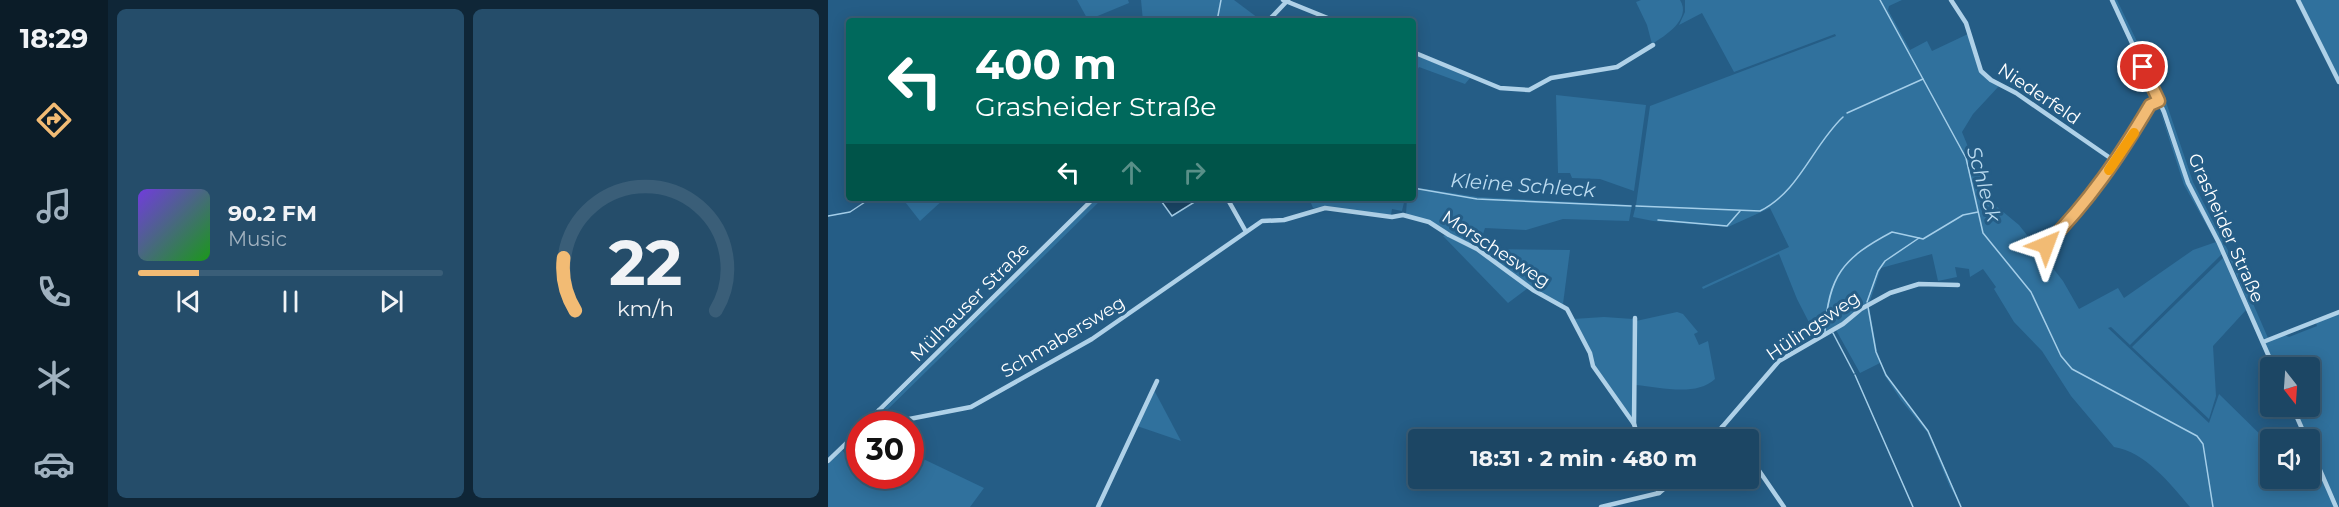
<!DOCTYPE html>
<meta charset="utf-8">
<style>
:root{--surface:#1c4664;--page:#254d6a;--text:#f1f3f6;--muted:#a0b1bf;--line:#3a5e78;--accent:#f2bb74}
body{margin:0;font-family:Montserrat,sans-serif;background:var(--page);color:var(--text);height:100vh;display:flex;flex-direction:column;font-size:22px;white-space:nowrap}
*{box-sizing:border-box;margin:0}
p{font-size:20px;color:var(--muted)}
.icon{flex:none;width:33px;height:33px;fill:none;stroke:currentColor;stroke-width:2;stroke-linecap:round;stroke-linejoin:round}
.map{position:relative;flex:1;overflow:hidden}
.side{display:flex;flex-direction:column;gap:9px;padding:9px;background:#0f2637;width:720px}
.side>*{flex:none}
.top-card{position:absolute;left:18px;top:18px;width:570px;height:183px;border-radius:6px;box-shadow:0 3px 15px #0003,0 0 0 2px var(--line);background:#00695c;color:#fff;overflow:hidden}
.needle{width:39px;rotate:163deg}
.tools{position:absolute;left:1432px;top:357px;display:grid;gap:12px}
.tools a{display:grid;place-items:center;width:60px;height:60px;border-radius:6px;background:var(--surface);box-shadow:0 3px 15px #0003,0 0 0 2px var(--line);font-size:30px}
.speed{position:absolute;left:18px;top:411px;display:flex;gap:12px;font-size:30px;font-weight:700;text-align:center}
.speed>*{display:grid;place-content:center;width:78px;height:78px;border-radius:50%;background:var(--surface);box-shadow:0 3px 15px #0003,0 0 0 2px var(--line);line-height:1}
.speed .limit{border:9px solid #d22;background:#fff;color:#111}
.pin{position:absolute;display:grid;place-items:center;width:51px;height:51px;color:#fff;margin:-26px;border:3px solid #fff;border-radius:50%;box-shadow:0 2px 6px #0007}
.me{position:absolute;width:66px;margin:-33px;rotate:44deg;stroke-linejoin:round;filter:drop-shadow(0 0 4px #0008)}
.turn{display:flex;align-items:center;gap:21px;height:126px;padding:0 30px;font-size:27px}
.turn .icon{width:78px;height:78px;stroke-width:2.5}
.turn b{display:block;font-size:42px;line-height:51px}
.lanes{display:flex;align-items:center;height:57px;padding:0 30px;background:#0003;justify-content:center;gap:30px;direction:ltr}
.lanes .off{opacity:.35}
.side .widget{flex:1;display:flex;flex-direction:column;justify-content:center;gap:9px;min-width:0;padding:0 21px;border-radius:9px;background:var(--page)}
.side .dial{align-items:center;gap:0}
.dial svg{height:156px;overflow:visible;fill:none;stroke:var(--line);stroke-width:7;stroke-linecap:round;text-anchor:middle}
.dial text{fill:var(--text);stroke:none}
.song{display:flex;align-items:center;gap:18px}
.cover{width:72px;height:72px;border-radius:9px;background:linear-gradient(135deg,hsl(260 70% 55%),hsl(120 70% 35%))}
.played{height:6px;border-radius:3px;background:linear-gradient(90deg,var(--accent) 20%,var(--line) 20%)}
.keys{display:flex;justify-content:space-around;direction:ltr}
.side .tiles{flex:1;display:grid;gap:9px;grid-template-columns:repeat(2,1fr)}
.trip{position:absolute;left:580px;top:429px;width:351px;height:60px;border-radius:6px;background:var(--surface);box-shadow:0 3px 15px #0003,0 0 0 2px var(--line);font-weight:700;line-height:60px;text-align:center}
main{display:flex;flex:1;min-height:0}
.tab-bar{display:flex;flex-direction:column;width:108px;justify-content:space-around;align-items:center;background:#0b1c28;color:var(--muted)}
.tab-bar .icon{width:42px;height:42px}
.tab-bar .selected{color:var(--accent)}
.tab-bar b{font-size:27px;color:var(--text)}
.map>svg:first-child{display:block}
.green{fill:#30719d}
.water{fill:#1a4666;stroke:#a4cee9;stroke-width:1.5}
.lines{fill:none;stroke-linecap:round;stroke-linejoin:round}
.stream{stroke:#a4cee9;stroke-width:1.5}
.minor{stroke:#afd1e8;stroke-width:4.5}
.route-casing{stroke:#9d7a4b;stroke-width:15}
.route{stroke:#f2bb74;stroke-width:10}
.slow{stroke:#f59e0b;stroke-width:10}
.labels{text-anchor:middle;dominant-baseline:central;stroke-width:6;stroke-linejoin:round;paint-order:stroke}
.street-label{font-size:18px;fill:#fff;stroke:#255d86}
.water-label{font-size:20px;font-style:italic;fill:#bbdbf0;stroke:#255d86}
</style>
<main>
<nav class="tab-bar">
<b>18:29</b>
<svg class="icon selected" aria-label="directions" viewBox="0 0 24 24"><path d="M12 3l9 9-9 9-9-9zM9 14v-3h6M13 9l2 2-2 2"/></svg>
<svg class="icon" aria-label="music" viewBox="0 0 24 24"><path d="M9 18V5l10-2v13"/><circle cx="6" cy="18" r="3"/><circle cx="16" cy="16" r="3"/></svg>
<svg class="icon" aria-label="phone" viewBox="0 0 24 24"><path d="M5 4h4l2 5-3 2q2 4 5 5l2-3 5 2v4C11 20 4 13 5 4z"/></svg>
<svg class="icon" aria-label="climate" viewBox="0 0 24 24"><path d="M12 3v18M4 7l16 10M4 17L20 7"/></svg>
<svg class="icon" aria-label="car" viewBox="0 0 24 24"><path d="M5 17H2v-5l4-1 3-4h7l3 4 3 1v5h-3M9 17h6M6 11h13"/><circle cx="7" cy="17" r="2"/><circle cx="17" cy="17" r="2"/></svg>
</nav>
<section class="side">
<div class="tiles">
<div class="widget">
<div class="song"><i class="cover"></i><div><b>90.2 FM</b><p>Music</p></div></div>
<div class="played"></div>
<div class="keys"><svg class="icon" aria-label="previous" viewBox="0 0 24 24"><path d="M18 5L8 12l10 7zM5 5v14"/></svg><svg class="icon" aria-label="pause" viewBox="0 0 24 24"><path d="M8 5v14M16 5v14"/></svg><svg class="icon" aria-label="next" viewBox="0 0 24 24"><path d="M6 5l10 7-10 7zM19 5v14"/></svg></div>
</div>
<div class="widget dial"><svg viewBox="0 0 100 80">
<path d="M14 69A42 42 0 1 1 86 69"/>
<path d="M14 69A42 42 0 0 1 8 42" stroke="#f2bb74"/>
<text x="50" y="56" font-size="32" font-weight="700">22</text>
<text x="50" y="72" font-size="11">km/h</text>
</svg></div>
</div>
</section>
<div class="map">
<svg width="1511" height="507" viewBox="0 0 1511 507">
<rect width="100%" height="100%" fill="#255d86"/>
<!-- green -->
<g class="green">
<polygon points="249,0 300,0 301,3 260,20"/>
<polygon points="313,0 406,0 434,21 315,21"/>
<path d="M813,0H852C864,19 837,36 824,44L819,25L808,2Z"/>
<path d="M857,0H1074L1061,6L1060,10L1082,50L1099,41L1104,51L1140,34C1147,57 1147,74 1171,86L1145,114L1134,132L1162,201L1191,225L1235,281L1251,309L1290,288L1296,298L1365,250L1388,242L1356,185L1330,105L1359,185L1394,254L1302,345L1283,327L1280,328L1381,423L1391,394L1443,445V478H1482V452L1506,507H1362C1342,483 1317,452 1286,447L1243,396L1214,351L1186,322L1166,289L1168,287L1155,269L1142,277L1141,269L1127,267L1129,277L1110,281L1104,254L1053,268L1041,304L1014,323L988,336L969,299L951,254L875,289L874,287L961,247L942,208L900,227L825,221L805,217L808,205L822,106L1008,36L1007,34L906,72L874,13L851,25L857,12Z"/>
<polygon points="1285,0 1289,0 1338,102 1365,182 1413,276 1440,338 1435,339 1403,262 1361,182 1342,123"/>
<polygon points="1471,0 1511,0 1511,80"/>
<polygon points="585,54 642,78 637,84 591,67 585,78"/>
<polygon points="728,95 818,105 806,191 772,179 744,178 742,173 730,173"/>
<path d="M585,187L650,197L804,205L801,221L735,219L698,230L657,228L651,246H647C622,234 604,222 578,214L579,198H585Z"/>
<polygon points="74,198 117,198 92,221"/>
<polygon points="269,198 275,198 57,412 55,410"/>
<polygon points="481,198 577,198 574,211 564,209 563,215 497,207 485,208"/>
<polygon points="617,235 649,251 700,288 680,303 615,236"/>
<polygon points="651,249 742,250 735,304 710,291"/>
<polygon points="1395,258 1418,310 1385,346 1388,396 1381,419 1304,347"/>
<polygon points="1041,306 1049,351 1058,375 1100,431 1134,507 1122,487 1099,432 1073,400 1057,376 1052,363 1032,373 1008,330"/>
<path d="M849,312L855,314L870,332L866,334L871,345L880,341L887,379C868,397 832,387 808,385V321Z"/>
<polygon points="1511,314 1511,507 1482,446 1482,440 1479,439 1465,407 1482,406 1482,368 1447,367 1436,343 1456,335 1461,337 1489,326 1488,323"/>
<polygon points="776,317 805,319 804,418 766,365 745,319"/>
<polygon points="326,390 353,441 309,426"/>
<polygon points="83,429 95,437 87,455 156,488 142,507 0,507 0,464 14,450 22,460 31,451 32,476 82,476"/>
</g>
<!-- water -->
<polygon class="water" points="331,198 373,198 344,216"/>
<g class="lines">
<!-- stream -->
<g class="stream">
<polyline points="1052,0 1138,158 1155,233 1203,292 1233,356 1244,369 1369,436 1375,444 1385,507"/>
<polyline points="389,21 393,0"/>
<polyline points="1019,113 1095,79"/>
<polyline points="585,188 649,199 803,206"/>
<path d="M808,206L932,211C971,192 985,145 1015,117"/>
<polyline points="0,216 22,212 43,198"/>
<polyline points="830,220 899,226 912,211"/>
<polyline points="1039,302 1050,271 1057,261 1091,238 1095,239 1135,215 1150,212"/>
<polyline points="1040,307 1048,352 1058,375 1100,431 1133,507"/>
<path d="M997,332C1000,276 1015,258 1064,232L1091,238"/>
<polyline points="1005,333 1026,373"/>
<polyline points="1027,375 1085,507"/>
</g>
<!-- minor -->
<g class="minor">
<polyline points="455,0 507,21"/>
<polyline points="1123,0 1138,23 1153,71 1163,80 1188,93 1288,162"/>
<polyline points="1284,0 1336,112 1360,183 1391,243 1446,368"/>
<polyline points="1470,0 1511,82"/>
<polyline points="440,21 460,0"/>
<polyline points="585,52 672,88 701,90 723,78 789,67 825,45"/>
<polyline points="399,198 417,230"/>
<polyline points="1218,245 1252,210 1288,162 1322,105 1331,101"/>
<polyline points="807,318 806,424 811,440"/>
<polyline points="1435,342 1511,312"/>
<polyline points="1464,406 1479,440"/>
<polyline points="51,410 71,421 143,407 264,339 434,221 456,220 497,208 564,217 575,215 601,222 621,235 649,249 705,290 739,309 762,353 765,366 806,424"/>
<polyline points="37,424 266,198"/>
<polyline points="894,427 907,440"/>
<polyline points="883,440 951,361 1015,324 1033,309 1062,293 1091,284 1130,285"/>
<polyline points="1482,447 1508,507"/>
<polyline points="921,456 956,507"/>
<polyline points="0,461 32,430"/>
<polyline points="825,478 831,493"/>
<polyline points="270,507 329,381"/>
<polyline points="773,507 831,493 849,478"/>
</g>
</g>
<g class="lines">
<defs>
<path id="route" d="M1218,245C1262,200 1290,159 1322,105L1331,101L1315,67"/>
</defs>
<!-- route casing -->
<use href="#route" class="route-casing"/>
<!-- route -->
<use href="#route" class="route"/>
<!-- slow -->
<polyline class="slow" points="1281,170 1306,133"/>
</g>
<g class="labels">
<!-- street labels -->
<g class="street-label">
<text transform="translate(1211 94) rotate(34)">Niederfeld</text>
<text transform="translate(1398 228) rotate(66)">Grasheider Straße</text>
<text transform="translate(668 249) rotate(33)">Morschesweg</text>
<text transform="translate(142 302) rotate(-45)">Mülhauser Straße</text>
<text transform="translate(985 326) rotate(-34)">Hülingsweg</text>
<text transform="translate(235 337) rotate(-31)">Schmabersweg</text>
</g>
<!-- water labels -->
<g class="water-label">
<text transform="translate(1156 184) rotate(74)">Schleck</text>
<text transform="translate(695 185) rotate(4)">Kleine Schleck</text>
</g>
</g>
</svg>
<div class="tools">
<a><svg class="needle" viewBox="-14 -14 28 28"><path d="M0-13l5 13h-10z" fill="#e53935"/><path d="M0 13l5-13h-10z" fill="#a0b1bf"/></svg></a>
<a><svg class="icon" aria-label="sound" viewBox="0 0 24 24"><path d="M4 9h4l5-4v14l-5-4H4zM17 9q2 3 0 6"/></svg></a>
</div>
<div class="speed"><div class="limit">30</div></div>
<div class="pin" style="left:1315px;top:67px;background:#d93025"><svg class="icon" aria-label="arrive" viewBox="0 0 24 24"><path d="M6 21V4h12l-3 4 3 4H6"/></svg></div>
<svg class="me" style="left:1218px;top:245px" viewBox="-20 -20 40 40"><path d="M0-17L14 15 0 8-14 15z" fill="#f2bb74" stroke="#fff" stroke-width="4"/></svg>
<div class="trip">18:31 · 2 min · 480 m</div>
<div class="top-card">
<div class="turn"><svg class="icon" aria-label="left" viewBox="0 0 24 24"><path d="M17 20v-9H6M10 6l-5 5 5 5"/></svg><div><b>400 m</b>Grasheider Straße</div></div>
<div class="lanes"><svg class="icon" aria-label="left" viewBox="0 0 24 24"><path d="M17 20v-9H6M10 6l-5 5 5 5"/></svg><svg class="icon off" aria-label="ahead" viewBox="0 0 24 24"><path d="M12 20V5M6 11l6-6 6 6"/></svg><svg class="icon off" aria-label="right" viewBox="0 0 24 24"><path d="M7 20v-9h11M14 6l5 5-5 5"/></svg></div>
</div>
</div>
</main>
